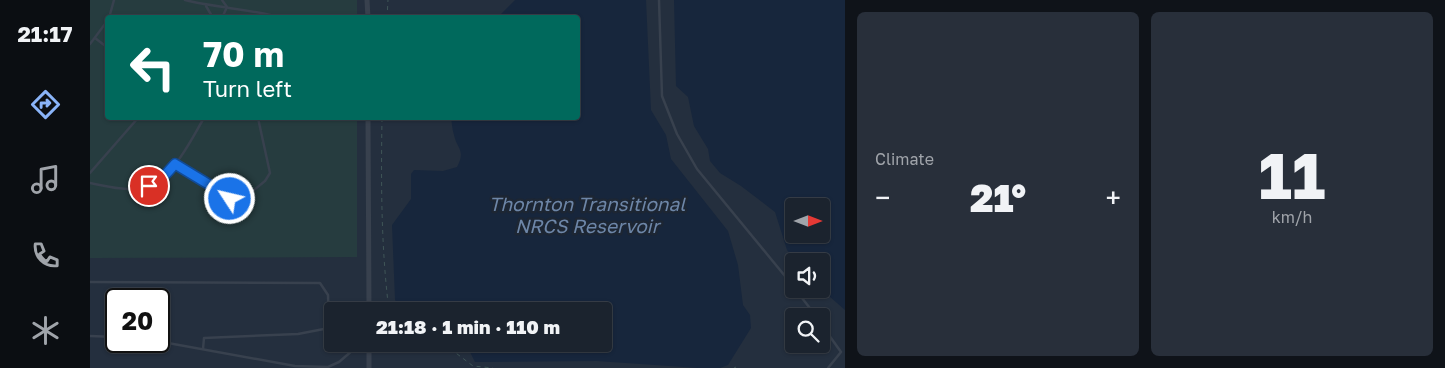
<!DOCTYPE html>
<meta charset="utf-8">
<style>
:root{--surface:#1b232e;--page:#282f3a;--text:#f1f3f6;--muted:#a0a4aa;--line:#39404a;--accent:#8ab4f8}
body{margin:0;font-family:"Golos Text",sans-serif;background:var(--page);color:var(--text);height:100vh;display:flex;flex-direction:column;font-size:19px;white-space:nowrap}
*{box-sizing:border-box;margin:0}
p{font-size:16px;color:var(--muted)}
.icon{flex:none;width:28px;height:28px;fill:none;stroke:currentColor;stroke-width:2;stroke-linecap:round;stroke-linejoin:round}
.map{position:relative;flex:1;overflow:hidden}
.drawer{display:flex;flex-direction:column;gap:12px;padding:12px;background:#0f1319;width:600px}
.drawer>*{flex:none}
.guide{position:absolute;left:15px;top:15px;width:475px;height:105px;border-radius:5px;box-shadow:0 1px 4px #0004,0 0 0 1px var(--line);background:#00695c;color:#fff;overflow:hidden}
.needle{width:32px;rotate:90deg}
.controls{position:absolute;left:695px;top:198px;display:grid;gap:10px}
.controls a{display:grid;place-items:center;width:45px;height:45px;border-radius:5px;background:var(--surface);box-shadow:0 1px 4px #0004,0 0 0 1px var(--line);font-size:25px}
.speed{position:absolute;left:15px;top:288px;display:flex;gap:10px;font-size:25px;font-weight:700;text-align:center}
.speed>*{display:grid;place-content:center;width:65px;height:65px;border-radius:50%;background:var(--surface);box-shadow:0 1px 4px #0004,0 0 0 1px var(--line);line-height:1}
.speed .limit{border:2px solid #111;border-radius:8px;background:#fff;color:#111}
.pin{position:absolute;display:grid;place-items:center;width:42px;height:42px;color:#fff;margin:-21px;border:2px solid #fff;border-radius:50%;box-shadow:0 1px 5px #0007}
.me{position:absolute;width:55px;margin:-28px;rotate:305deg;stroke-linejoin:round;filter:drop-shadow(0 0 4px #0008)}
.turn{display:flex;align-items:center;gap:18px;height:105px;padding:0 15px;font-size:22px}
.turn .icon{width:65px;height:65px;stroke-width:2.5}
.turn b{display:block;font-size:35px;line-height:42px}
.big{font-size:38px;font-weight:800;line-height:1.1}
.drawer .tile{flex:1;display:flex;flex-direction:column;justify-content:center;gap:8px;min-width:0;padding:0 18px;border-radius:8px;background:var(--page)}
.drawer .dial{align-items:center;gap:0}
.dial b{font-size:65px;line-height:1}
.heat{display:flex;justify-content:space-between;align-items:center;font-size:28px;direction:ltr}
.drawer .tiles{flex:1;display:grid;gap:12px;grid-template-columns:repeat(2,1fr)}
.trip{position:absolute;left:234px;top:302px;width:288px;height:50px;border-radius:5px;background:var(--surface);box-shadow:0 1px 4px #0004,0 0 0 1px var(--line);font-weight:800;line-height:50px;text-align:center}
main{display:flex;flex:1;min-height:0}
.tabs{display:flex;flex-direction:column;width:90px;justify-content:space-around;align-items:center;background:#0b0e12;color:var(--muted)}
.tabs .icon{width:35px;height:35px}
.tabs .active{color:var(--accent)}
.tabs b{font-size:22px;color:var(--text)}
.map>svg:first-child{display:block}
.green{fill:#263c3f}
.water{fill:#17263c;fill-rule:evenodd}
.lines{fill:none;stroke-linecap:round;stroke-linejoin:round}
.path{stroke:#3f5557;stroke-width:1;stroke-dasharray:4 4;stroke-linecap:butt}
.service{stroke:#38414e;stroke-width:2.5}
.minor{stroke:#38414e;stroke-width:5}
.route-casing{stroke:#114b97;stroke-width:12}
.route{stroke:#1a73e8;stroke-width:9}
.labels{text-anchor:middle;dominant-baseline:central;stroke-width:5;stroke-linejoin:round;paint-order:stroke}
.water-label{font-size:19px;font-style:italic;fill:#6d86a8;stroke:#1d2633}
</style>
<main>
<nav class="tabs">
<b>21:17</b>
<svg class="icon active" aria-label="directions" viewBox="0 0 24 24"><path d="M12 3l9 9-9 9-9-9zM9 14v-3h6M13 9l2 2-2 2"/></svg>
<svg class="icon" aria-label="music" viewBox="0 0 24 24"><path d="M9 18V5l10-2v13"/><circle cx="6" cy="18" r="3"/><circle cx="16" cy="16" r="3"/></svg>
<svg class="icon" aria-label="phone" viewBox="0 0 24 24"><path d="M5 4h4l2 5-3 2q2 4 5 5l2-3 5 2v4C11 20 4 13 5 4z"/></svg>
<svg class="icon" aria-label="climate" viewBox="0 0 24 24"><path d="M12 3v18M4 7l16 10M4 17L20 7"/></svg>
</nav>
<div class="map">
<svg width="755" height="368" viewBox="0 0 755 368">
<rect width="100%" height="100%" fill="#242f3e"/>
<!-- green -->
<polygon class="green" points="0,0 267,0 267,17 18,18 18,118 267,118 267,257 0,258"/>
<!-- water -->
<g class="water">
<path d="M425,0H556L561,110L576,135L581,159L638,231L648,265L653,305L660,315L661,328L638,365L630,368H608L507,361L385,362L379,350L373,344H512V311H308L305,299L302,225L321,199V174L324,170L353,171L367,167C376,150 367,149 364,135C362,129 362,123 361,118H488V18L410,17L411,14Z"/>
<path d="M584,0H755V310L731,289V261H705L697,250L685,212L651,186L630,173L620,161L618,149L604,126L598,97L586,86ZM704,206H731V234H704Z"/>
</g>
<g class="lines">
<!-- path -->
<g class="path">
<polyline points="297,18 298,0"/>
<path d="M292,118C291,182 291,247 299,311"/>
<polyline points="354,344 383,366 403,368"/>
<polyline points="284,347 295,344"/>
<polyline points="644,368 646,367"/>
</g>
<!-- service -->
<g class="service">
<path d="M95,0C127,8 161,9 193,18"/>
<polyline points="569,0 572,96 587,134 607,169 704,287"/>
<polyline points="116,6 123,18"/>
<polyline points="19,18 24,0"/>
<polyline points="132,18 137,7 132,0"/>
<polyline points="5,38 18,48"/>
<polyline points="0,44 18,20"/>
<polyline points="85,164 128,190 140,199 147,201 153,199 175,181 180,173 168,118"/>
<polyline points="0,173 48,118"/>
<path d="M0,183C16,186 34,191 50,188C81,184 100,141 114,118"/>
<polyline points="0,282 230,283 238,295 239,328 208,334 114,338 113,349"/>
<polyline points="705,289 726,316"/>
<polyline points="731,324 751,352 738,368"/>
<polyline points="0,336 26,337"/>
<polyline points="67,341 205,366 238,367 249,362 263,350 279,348"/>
</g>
<!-- minor -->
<g class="minor">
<polyline points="277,0 278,18"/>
<polyline points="278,118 279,311"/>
<polyline points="279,368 279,344"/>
</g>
</g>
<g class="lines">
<defs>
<polyline id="route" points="59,186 76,174 85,164 128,190 140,199"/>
</defs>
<!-- route casing -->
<use href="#route" class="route-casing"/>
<!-- route -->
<use href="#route" class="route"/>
</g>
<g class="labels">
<!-- water labels -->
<g class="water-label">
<text x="497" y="203">Thornton Transitional<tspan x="497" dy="22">NRCS Reservoir</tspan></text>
</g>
</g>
</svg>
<div class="controls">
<a><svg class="needle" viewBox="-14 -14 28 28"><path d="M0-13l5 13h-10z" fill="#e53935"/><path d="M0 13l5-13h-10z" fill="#a0a4aa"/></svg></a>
<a><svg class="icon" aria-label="sound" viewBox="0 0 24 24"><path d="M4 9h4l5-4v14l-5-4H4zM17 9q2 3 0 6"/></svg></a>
<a><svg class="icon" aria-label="search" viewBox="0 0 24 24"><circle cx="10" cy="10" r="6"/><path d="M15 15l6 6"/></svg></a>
</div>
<div class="speed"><div class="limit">20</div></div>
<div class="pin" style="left:59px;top:186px;background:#d93025"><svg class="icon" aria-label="arrive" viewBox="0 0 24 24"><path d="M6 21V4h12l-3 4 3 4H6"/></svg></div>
<svg class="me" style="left:140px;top:199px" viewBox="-20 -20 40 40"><circle r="17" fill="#1a73e8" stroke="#fff" stroke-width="3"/><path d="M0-11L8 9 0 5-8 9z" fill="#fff"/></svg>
<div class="trip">21:18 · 1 min · 110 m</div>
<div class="guide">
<div class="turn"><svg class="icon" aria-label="left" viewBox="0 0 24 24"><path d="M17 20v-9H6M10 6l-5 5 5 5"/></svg><div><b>70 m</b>Turn left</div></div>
</div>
</div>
<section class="drawer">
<div class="tiles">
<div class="tile"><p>Climate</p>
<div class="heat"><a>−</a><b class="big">21°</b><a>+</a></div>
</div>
<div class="tile dial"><b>11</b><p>km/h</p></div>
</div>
</section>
</main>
